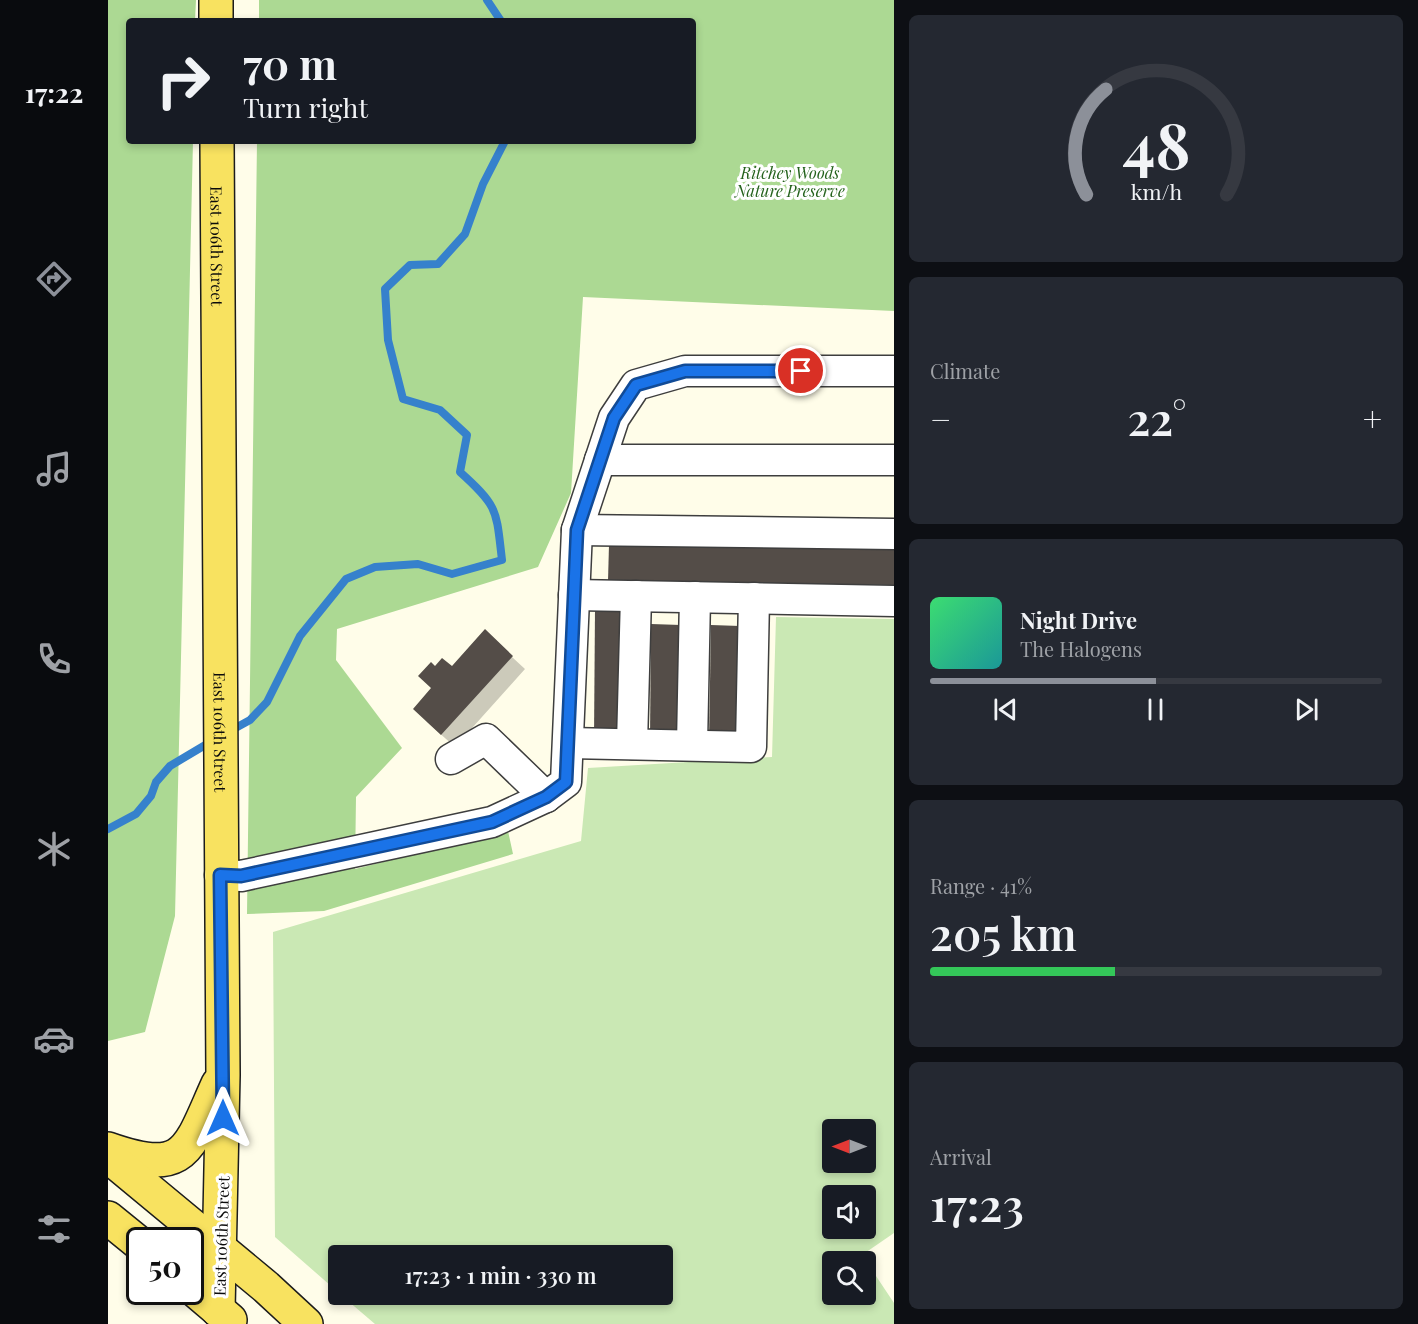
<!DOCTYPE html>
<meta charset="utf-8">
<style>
:root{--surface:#171b24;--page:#242831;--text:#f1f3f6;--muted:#9ea1a6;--line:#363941;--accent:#8c9099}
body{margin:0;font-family:"Playfair Display",serif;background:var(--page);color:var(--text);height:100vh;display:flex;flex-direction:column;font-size:22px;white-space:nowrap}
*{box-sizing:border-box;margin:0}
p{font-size:20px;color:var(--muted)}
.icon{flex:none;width:33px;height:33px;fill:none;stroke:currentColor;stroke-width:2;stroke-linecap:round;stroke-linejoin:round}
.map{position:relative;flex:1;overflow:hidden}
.panel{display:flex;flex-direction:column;gap:15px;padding:15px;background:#0d0f14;width:524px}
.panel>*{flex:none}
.banner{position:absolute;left:18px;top:18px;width:570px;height:126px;border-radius:6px;box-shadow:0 3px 9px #0003;background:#171b24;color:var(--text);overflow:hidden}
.needle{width:39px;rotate:270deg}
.tools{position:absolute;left:714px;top:1119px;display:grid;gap:12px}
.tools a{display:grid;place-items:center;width:54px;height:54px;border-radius:6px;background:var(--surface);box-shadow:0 3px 9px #0003;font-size:30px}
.speed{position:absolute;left:18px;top:1227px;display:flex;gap:12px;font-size:30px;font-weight:700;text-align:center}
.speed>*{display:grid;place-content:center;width:78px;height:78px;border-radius:50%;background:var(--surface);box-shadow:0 3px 9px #0003;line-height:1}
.speed .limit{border:3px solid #111;border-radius:9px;background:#fff;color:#111}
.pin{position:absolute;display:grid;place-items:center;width:51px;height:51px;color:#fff;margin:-26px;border:3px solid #fff;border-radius:50%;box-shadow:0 2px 6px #0007}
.me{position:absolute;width:66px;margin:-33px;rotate:0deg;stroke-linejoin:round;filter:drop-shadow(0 0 4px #0008)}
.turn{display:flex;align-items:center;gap:21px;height:126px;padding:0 18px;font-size:27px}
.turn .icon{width:78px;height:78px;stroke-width:2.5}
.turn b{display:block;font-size:42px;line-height:51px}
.big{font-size:45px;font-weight:600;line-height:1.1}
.panel .tile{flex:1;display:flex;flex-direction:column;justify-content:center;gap:9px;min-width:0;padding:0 21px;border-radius:9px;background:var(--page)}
.panel .dial{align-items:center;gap:0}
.dial svg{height:156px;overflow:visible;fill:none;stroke:var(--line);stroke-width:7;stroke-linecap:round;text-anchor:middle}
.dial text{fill:var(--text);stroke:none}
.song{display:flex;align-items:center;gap:18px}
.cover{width:72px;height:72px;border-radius:9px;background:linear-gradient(135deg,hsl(140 70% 55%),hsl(180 70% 35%))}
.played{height:6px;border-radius:3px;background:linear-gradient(90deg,var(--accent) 50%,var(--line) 50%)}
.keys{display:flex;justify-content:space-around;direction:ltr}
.heat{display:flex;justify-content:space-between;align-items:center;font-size:33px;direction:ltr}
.charge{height:9px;border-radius:4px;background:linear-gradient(90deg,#34c759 41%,var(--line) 0)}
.trip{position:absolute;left:220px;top:1245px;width:345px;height:60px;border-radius:6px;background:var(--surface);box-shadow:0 3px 9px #0003;font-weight:600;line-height:60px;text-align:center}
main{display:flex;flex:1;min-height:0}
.tab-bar{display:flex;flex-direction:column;width:108px;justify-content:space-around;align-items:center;background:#090b0e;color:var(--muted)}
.tab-bar .icon{width:42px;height:42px}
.tab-bar .current{color:var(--accent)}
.tab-bar b{font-size:27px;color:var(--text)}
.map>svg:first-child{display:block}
.green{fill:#cae8b4;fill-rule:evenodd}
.forest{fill:#acd993}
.shadow{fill:#0003}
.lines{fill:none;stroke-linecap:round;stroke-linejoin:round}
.stream{stroke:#3681cc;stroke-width:8}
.building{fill:#544d48}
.minor-casing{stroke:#3e3e3e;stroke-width:33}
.major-casing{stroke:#1c1c1c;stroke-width:36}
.minor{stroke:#fff;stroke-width:30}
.major{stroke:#f8e260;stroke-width:33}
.route-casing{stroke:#114b97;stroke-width:15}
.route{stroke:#1a73e8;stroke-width:10}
.labels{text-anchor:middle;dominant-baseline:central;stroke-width:6;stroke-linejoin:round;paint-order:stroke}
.park-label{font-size:16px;font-style:italic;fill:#24621c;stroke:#fff}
.street-label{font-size:16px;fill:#0b0b0b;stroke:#fff}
</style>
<main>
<nav class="tab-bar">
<b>17:22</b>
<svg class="icon current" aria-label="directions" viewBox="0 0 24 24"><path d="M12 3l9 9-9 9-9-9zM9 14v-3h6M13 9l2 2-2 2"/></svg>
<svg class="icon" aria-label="music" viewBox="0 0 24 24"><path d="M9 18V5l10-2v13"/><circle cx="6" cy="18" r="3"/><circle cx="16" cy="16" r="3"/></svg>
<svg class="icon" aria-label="phone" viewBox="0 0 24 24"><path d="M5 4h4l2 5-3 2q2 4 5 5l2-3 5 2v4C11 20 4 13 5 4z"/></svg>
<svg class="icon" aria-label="climate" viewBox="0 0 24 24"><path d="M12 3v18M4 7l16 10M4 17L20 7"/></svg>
<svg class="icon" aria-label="car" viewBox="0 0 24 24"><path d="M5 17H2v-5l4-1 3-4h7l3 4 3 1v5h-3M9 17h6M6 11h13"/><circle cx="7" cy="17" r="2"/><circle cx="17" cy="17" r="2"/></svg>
<svg class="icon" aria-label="filters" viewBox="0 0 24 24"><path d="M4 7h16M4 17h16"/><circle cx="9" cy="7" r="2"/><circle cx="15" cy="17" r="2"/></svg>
</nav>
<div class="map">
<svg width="787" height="1324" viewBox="0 0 787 1324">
<rect width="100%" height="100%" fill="#fffde9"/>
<!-- green -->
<path class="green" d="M668,617L786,619V1233L754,1255L786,1303V1324H267L233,1295L555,1294V1256H231V1293L167,1237L165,932L473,841L480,768L664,757ZM724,1130H758V1162H724ZM724,1196H758V1228H724ZM724,1262H758V1294H724Z"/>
<!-- forest -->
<g class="forest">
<polygon points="0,0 88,0 87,21 21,21 21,141 85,141 67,916 37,1032 0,1041"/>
<polygon points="151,0 786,0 786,311 475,297 463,493 430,567 229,629 228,660 294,748 248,797 247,869 400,831 405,854 216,911 139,914 149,141 585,141 585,21 151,21"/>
</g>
<!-- shadow -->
<g class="shadow">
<polygon points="787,550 787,601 502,580"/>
<polygon points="404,657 417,669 347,747 319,722 327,668 344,668"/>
</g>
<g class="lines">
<!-- stream -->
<g class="stream">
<polyline points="379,0 393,21"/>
<path d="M122,731L142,720L159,702L192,636L238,579L267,567L310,564L344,574L394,560C388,510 391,507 352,472L359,435L332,410L295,399L280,340L277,289L302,265L330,264L357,234L375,184L397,141"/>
<polyline points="0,829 28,814 43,796 48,782 62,766 104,741"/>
</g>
</g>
<!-- building -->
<g class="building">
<polygon points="501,545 787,549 787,585 500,581"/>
<polygon points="487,610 513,610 512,737 486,737"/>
<polygon points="543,624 573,625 572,738 542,738"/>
<polygon points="603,625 632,626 631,740 601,740"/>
<polygon points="377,629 405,656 333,735 305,709 323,688 310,676 323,662 327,666 334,658 344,666"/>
</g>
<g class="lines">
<defs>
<g id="minor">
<polyline points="492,460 787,460"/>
<polyline points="469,530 787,534"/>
<polyline points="466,595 787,601"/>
<polyline points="461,743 643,747 646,598"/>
<polyline points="524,744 528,596"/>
<polyline points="584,745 587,597"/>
<polyline points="343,759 378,739 438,797"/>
<polyline points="112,875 133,876 384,822 438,797 458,782 469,530 506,418 528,385 577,371 787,371"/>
</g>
<g id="major">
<polyline points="108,0 108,21"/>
<path id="s1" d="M109,141L115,1075L110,1310"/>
<path d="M0,1149C79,1177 80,1150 110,1084"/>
<polyline points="0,1156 158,1287 198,1324"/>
<polyline points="0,1218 32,1244"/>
<polyline points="82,1286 122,1320"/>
</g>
</defs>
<!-- minor casing -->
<use href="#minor" class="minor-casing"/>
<!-- major casing -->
<use href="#major" class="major-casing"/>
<!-- minor -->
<use href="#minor" class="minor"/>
<!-- major -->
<use href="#major" class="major"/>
</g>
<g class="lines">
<defs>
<polyline id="route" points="115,1118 112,875 133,876 384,822 438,797 458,782 469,530 506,418 528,385 577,371 693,371"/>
</defs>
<!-- route casing -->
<use href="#route" class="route-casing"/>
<!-- route -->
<use href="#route" class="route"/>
</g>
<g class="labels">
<!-- park labels -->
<g class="park-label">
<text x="682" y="172">Ritchey Woods<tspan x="682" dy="18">Nature Preserve</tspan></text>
</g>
<!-- street labels -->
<g class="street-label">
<text stroke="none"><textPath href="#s1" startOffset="105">East 106th Street</textPath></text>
<text stroke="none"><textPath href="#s1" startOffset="591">East 106th Street</textPath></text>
<text transform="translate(113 1236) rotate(-88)">East 106th Street</text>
</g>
</g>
</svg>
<div class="tools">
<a><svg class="needle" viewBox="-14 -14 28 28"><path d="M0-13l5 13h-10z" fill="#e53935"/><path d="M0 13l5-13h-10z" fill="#9ea1a6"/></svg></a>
<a><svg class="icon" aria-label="sound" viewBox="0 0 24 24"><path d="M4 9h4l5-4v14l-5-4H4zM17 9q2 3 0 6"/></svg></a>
<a><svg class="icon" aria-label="search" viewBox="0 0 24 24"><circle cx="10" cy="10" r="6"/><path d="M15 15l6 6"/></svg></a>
</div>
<div class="speed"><div class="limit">50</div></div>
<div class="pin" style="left:693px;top:371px;background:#d93025"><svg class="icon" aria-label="arrive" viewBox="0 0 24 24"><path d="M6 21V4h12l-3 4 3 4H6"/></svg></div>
<svg class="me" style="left:115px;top:1118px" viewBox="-20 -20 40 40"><path d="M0-17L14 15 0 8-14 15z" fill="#1a73e8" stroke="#fff" stroke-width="4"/></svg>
<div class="trip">17:23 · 1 min · 330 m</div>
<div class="banner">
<div class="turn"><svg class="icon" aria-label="right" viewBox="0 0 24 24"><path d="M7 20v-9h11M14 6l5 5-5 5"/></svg><div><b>70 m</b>Turn right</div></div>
</div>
</div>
<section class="panel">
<div class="tile dial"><svg viewBox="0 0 100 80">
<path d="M14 69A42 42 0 1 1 86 69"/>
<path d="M14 69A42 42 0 0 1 24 15" stroke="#8c9099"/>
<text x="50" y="56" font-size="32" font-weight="700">48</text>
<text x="50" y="72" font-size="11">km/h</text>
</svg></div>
<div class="tile"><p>Climate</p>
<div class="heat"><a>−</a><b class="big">22°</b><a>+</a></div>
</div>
<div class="tile">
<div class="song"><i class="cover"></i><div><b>Night Drive</b><p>The Halogens</p></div></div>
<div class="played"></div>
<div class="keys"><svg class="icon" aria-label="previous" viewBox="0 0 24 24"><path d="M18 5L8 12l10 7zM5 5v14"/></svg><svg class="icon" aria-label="pause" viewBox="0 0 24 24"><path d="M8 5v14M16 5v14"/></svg><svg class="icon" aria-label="next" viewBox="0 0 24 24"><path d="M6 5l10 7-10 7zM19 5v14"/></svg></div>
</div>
<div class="tile"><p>Range · 41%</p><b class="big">205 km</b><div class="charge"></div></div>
<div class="tile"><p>Arrival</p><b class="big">17:23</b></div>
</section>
</main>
